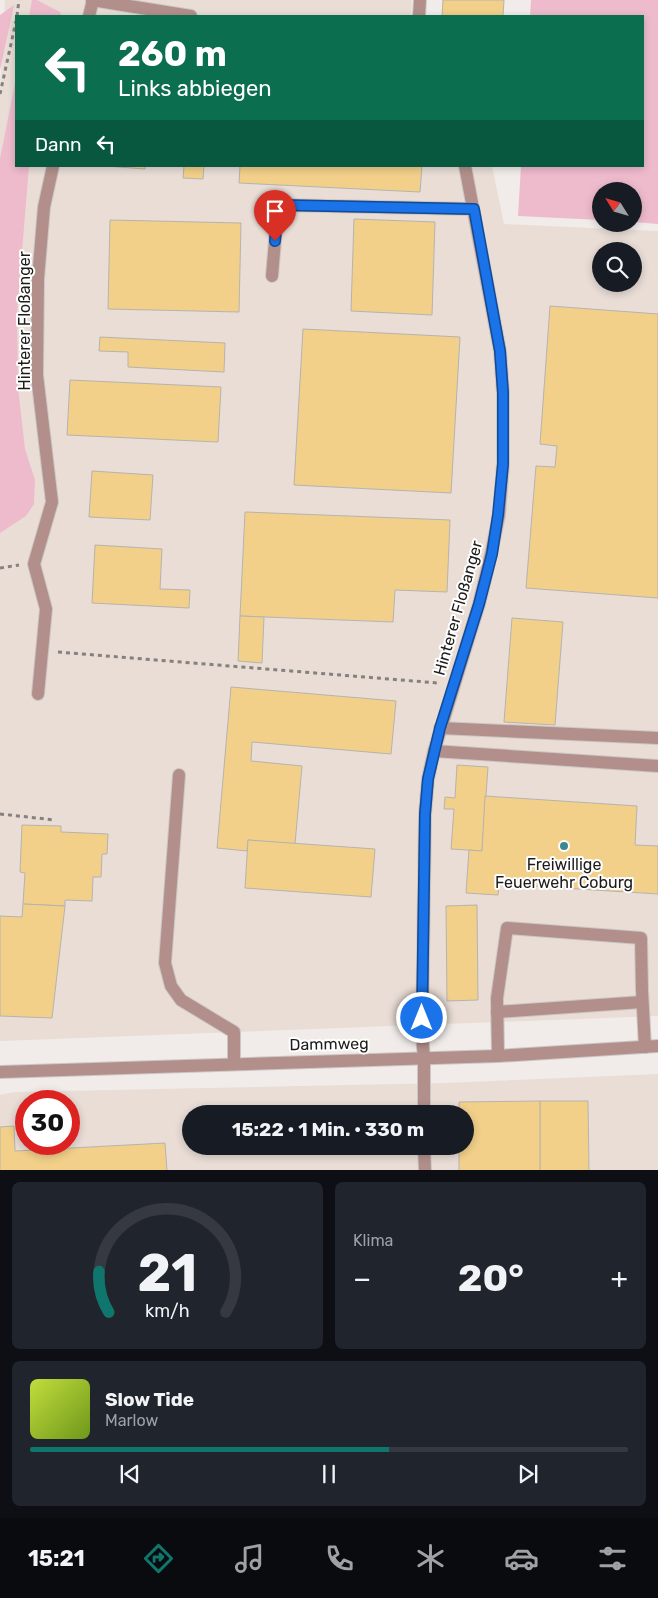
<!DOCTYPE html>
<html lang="de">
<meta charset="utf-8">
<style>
:root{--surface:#171b24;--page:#20242c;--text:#f1f3f6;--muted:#9ea1a6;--line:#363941;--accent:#0f766e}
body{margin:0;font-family:Rubik,sans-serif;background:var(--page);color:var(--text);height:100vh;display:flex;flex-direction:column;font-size:19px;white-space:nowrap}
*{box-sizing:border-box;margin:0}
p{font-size:16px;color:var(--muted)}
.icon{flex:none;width:28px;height:28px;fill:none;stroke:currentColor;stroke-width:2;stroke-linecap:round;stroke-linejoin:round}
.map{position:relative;height:1170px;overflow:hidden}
.drawer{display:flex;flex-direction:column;gap:12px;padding:12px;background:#0d0f14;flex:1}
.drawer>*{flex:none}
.top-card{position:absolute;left:15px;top:15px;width:629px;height:152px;border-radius:0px;box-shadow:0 2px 8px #0003;background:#0b6e4f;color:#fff;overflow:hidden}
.needle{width:32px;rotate:307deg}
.fabs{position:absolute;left:592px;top:182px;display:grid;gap:10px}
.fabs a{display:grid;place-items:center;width:50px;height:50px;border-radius:50%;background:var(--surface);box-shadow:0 2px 8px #0003;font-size:25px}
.speed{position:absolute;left:15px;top:1090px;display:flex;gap:10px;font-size:25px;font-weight:700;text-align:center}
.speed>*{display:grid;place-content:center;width:65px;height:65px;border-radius:50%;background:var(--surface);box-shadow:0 2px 8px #0003;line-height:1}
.speed .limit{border:8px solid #d22;background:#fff;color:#111}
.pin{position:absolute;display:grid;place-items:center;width:42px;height:42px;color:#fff;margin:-51px -21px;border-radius:50% 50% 50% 0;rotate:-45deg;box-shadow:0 0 5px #0007}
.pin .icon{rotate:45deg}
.me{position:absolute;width:55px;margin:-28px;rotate:0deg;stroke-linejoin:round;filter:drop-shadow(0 0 4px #0008)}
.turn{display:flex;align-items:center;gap:18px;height:105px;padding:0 20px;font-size:22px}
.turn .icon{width:65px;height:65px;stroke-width:2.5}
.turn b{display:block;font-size:35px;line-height:42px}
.then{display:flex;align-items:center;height:48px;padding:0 20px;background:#0003;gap:10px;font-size:19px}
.big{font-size:38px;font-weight:700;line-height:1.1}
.drawer .tile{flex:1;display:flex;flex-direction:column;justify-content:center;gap:8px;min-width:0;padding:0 18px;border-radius:8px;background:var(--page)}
.drawer .dial{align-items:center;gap:0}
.dial svg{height:130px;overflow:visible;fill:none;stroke:var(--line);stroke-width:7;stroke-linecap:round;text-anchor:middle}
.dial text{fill:var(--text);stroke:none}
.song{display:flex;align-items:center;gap:15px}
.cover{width:60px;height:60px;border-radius:8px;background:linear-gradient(135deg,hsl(70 70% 55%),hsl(80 70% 35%))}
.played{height:5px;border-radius:2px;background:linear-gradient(90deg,var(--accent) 60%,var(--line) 60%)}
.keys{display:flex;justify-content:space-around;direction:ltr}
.heat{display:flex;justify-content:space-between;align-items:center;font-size:28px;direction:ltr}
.drawer .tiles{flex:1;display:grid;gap:12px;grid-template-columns:1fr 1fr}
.tile:last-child{grid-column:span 2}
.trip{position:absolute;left:182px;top:1105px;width:292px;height:50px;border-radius:25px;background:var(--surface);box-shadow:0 2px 8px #0003;font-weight:700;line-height:50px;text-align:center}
.dock{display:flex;height:80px;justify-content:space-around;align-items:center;background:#090b0e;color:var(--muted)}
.dock .icon{width:35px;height:35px}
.dock .active{color:var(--accent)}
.dock b{font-size:22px;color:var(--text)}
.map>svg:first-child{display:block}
.built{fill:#e9ddd6;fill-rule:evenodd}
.green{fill:#eebbcd}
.building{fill:#f2d08a;stroke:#b6b3af}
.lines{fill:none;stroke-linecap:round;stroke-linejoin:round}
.minor-casing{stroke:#cbc7c4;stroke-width:14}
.path{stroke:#85817f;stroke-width:3;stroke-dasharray:4 4;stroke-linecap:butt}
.minor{stroke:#b28f8b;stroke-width:12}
.route-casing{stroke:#114b97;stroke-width:12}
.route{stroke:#1a73e8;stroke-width:9}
.poi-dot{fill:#3f878e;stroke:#fff;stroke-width:2}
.labels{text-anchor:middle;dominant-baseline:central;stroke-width:4;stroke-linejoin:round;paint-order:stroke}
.street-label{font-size:16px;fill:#1e1c1b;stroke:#fff}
.poi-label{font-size:16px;fill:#1e1c1b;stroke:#fff}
</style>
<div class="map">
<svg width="658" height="1171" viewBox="0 0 658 1171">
<rect width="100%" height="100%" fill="#f1ece9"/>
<!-- built -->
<g class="built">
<path d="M5,0H412L411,16H16V166H492L504,224L658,231V1016L0,1041V92ZM601,251H634V284H601Z"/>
<path d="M658,1074V1170L0,1171V1095L15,1092L446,1083ZM26,1101H69V1144H26ZM191,1114H466V1146H191Z"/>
</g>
<!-- green -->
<g class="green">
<polygon points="32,0 37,0 60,12 62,16 29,16"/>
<polygon points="531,0 658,0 658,224 634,222 634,191 601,191 601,220 518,216 521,166 642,166 642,16 530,16"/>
<polygon points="14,5 0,70 0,15"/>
<polygon points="16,78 16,166 29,166 17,314 18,387 25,449 35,480 34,504 26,516 0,533 0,159"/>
</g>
<!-- building -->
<g class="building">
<polygon points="443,0 504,0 503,16 442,16"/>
<polygon points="106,166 145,166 145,169"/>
<polygon points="184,166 204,166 203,179 183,178"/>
<polygon points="240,166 422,166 420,192 239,183"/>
<polygon points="354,219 435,222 432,315 351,311"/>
<polygon points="110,220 241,223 239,312 108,309"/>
<polygon points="550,306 658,314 658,598 526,588 536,466 555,467 557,446 540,444"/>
<polygon points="303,329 460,337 451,493 294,485"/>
<polygon points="100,337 225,343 224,372 128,367 128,352 99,351"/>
<polygon points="70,380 221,387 218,442 67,435"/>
<polygon points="92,471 153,475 150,520 89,517"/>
<polygon points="245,512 450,520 447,592 395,590 393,622 240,616"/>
<polygon points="95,545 162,549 160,589 190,590 189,608 92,603"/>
<polygon points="240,616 264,617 262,663 238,661"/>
<polygon points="512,618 563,622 555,725 504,722"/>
<polygon points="231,687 396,701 391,754 252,742 251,761 302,766 295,844 248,840 247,851 217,848"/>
<polygon points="457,765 488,767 482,851 451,849 454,809 444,809 445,797 455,798"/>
<polygon points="485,796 637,806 635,845 658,846 658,894 499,884 498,895 466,893 469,850 482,851"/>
<polygon points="22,825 61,826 61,832 108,834 107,854 102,854 101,877 93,877 92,901 65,900 65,906 23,904 25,873 20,872"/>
<polygon points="248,840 375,849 371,897 245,888"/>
<polygon points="23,904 65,906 52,1018 0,1016 0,916 22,917"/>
<polygon points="477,905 478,1000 447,1001 446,906"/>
<polygon points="540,1101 588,1101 589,1171 540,1171"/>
<polygon points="540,1101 540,1171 459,1171 459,1146 466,1146 466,1114 459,1114 459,1102"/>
<polygon points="14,1126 15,1151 165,1143 167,1171 0,1171 0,1127"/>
</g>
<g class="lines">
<defs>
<g id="minor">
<polyline points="92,0 191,16"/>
<polyline points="89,16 93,0"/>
<polyline points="419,16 420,0"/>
<polyline points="272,276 278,205 473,209"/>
<polyline points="38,694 46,609 34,564 52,502 37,375 38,279 44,207 53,166"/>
<polyline points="440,728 658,738"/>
<polyline points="434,751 658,766"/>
<polyline points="179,775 165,963 171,986 181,1000 234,1032 234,1064"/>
<polyline points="497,1012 642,1002"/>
<polyline points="498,1056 497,998 507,928 641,938 642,990 645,1047"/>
<polyline points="0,1072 498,1056 658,1046"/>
<polyline points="424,1114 424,1058 422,1036 425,814 428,779 434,751 479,604 491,554 499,515 503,464 503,393 500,351 465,166"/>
<polyline points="424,1146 425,1171"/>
</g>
</defs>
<!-- minor casing -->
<use href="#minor" class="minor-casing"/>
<!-- path -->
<g class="path">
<polyline points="17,16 19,0"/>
<polyline points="0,94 16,21"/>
<polyline points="0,568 19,565"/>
<polyline points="58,652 438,683"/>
<polyline points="0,814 55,820"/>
</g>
<!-- minor -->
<use href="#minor" class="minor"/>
</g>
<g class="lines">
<defs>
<polyline id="route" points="275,241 278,205 474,209 500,351 503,393 503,464 498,515 492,554 479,604 440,728 428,779 425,814 422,1018"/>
</defs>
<!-- route casing -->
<use href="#route" class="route-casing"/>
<!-- route -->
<use href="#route" class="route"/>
</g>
<!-- markers -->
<circle class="poi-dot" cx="564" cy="846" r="5"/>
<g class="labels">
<!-- street labels -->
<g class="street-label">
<text transform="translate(24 321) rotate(-90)">Hinterer Floßanger</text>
<text transform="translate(458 608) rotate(-74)">Hinterer Floßanger</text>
<text transform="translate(329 1044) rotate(-1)">Dammweg</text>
</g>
<!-- poi labels -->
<g class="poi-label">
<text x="564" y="864">Freiwillige<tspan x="564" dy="18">Feuerwehr Coburg</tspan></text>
</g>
</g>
</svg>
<div class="fabs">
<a><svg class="needle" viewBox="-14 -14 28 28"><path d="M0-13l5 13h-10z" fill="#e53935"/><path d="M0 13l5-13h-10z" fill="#9ea1a6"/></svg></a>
<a><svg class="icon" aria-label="search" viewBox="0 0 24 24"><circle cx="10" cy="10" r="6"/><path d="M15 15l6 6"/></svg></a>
</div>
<div class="speed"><div class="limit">30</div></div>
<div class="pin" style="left:275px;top:241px;background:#d93025"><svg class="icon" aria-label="arrive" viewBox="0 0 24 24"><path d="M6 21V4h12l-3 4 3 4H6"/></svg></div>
<svg class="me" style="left:422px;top:1018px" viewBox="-20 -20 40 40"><circle r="17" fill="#1a73e8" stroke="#fff" stroke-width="3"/><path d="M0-11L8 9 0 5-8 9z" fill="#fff"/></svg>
<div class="trip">15:22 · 1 Min. · 330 m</div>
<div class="top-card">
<div class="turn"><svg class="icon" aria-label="left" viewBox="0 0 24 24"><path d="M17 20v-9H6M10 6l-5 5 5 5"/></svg><div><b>260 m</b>Links abbiegen</div></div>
<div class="then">Dann<svg class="icon" aria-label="left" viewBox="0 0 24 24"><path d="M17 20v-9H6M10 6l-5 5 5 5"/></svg></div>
</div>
</div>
<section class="drawer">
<div class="tiles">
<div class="tile dial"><svg viewBox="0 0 100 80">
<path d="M14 69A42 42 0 1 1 86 69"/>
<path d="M14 69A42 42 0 0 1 8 44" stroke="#0f766e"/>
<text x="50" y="56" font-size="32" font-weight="700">21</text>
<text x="50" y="72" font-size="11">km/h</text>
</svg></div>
<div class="tile"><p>Klima</p>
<div class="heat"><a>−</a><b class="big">20°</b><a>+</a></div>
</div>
<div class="tile">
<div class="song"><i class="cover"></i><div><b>Slow Tide</b><p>Marlow</p></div></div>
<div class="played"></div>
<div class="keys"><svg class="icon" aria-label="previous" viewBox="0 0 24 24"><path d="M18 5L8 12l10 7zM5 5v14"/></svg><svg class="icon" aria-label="pause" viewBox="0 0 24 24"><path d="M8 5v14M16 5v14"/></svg><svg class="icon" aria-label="next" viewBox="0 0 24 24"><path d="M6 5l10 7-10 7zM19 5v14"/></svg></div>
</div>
</div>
</section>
<nav class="dock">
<b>15:21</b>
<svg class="icon active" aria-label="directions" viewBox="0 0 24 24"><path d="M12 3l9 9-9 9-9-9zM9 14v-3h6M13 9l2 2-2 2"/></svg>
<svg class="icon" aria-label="music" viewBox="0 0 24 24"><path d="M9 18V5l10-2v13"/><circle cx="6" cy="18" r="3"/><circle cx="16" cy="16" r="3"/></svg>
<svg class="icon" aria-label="phone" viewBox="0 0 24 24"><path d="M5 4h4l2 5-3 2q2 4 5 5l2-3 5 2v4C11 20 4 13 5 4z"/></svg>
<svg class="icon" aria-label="climate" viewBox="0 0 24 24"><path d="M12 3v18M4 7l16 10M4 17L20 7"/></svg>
<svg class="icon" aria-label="car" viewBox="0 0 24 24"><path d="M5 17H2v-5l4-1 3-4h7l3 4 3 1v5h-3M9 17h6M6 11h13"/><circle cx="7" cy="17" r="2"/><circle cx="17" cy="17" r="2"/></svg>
<svg class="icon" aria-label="filters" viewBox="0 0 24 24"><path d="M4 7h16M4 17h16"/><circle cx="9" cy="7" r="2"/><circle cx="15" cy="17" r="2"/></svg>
</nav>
